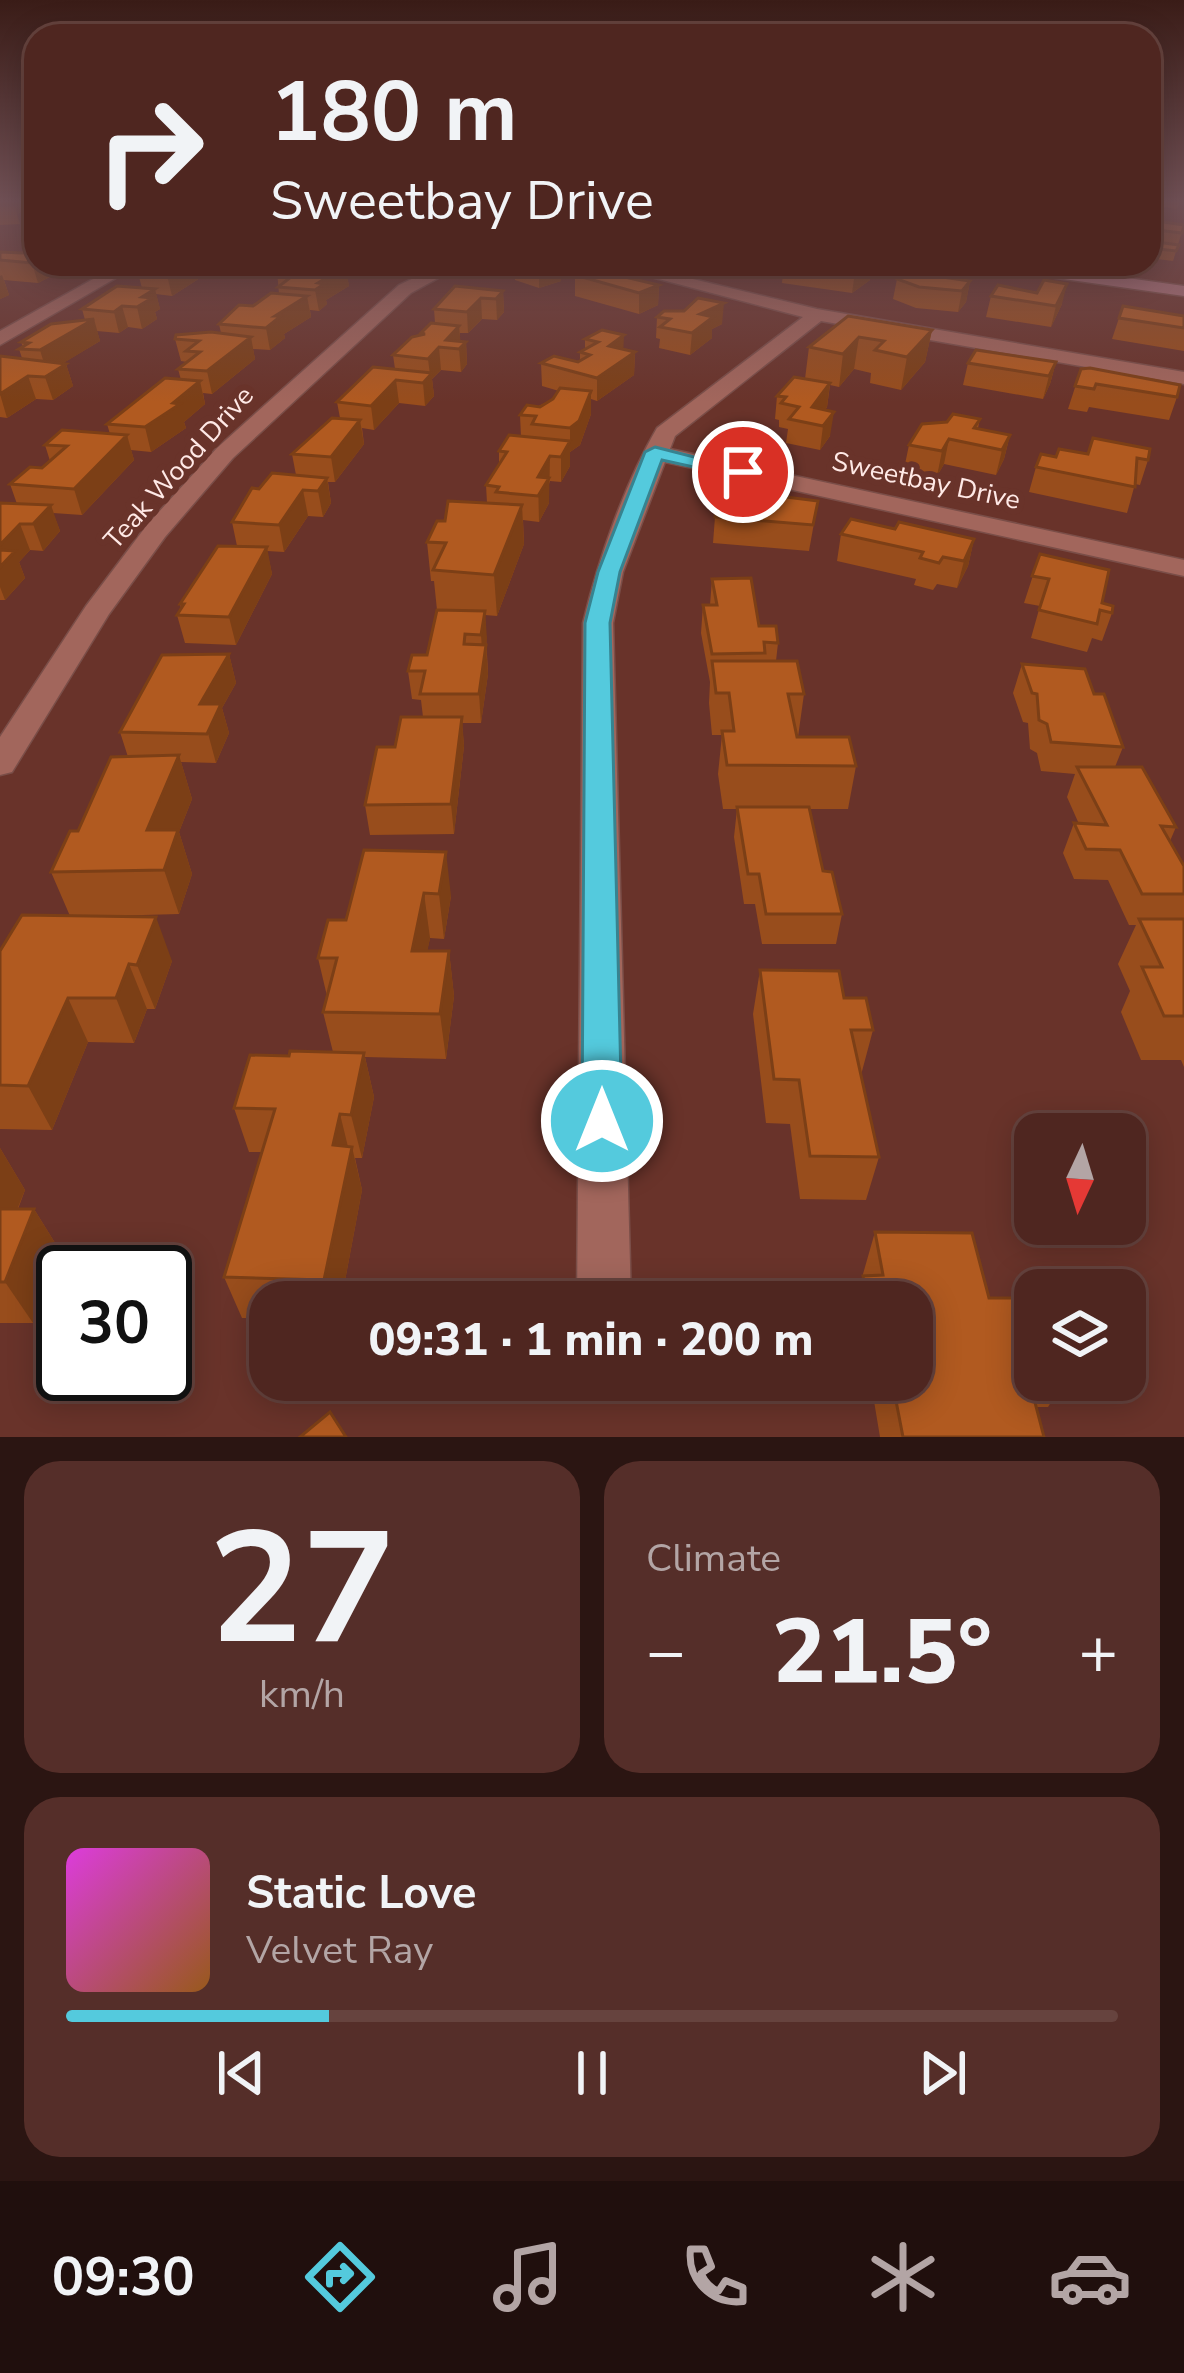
<!DOCTYPE html>
<meta charset="utf-8">
<style>
:root{--surface:#4f2620;--page:#552e29;--text:#f1f3f6;--muted:#b3a5a5;--line:#66433e;--accent:#54cadd}
body{margin:0;font-family:"Nunito Sans",sans-serif;background:var(--page);color:var(--text);height:100vh;display:flex;flex-direction:column;font-size:45px;white-space:nowrap}
*{box-sizing:border-box;margin:0}
p{font-size:39px;color:var(--muted)}
.icon{flex:none;width:66px;height:66px;fill:none;stroke:currentColor;stroke-width:2;stroke-linecap:round;stroke-linejoin:round}
.map{position:relative;height:1437px;overflow:hidden}
.panel{display:flex;flex-direction:column;gap:24px;padding:24px;background:#2b1512;flex:1}
.panel>*{flex:none}
.top-card{position:absolute;left:24px;top:24px;width:1137px;height:252px;border-radius:36px;box-shadow:0 6px 30px #0003,0 0 0 3px var(--line);background:#4f2620;color:var(--text);overflow:hidden}
.needle{width:78px;rotate:184deg}
.controls{position:absolute;left:1014px;top:1113px;display:grid;gap:24px}
.controls a{display:grid;place-items:center;width:132px;height:132px;border-radius:24px;background:var(--surface);box-shadow:0 6px 30px #0003,0 0 0 3px var(--line);font-size:60px}
.speed{position:absolute;left:36px;top:1245px;display:flex;gap:24px;font-size:60px;font-weight:700;text-align:center}
.speed>*{display:grid;place-content:center;width:156px;height:156px;border-radius:50%;background:var(--surface);box-shadow:0 6px 30px #0003,0 0 0 3px var(--line);line-height:1}
.speed .limit{border:6px solid #111;border-radius:18px;background:#fff;color:#111}
.pin{position:absolute;display:grid;place-items:center;width:102px;height:102px;color:#fff;margin:-51px;border:6px solid #fff;border-radius:50%;box-shadow:0 3px 12px #0007}
.me{position:absolute;width:132px;margin:-66px;rotate:0deg;stroke-linejoin:round;filter:drop-shadow(0 0 9px #0008)}
.turn{display:flex;align-items:center;gap:42px;height:252px;padding:0 48px;font-size:54px}
.turn .icon{width:156px;height:156px;stroke-width:2.5}
.turn b{display:block;font-size:84px;line-height:102px}
.big{font-size:90px;font-weight:800;line-height:1.1}
.panel .widget{flex:1;display:flex;flex-direction:column;justify-content:center;gap:18px;min-width:0;padding:0 42px;border-radius:36px;background:var(--page)}
.panel .dial{align-items:center;gap:0}
.dial b{font-size:156px;line-height:1}
.song{display:flex;align-items:center;gap:36px}
.cover{width:144px;height:144px;border-radius:18px;background:linear-gradient(135deg,hsl(300 70% 55%),hsl(30 70% 35%))}
.played{height:12px;border-radius:6px;background:linear-gradient(90deg,var(--accent) 25%,var(--line) 25%)}
.keys{display:flex;justify-content:space-around;direction:ltr}
.heat{display:flex;justify-content:space-between;align-items:center;font-size:66px;direction:ltr}
.panel .tiles{flex:1;display:grid;gap:24px;grid-template-columns:1fr 1fr}
.widget:last-child{grid-column:span 2}
.trip{position:absolute;left:249px;top:1281px;width:684px;height:120px;border-radius:36px;background:var(--surface);box-shadow:0 6px 30px #0003,0 0 0 3px var(--line);font-weight:800;line-height:120px;text-align:center}
.tabs{display:flex;height:192px;justify-content:space-around;align-items:center;background:#200f0d;color:var(--muted)}
.tabs .icon{width:84px;height:84px}
.tabs .current{color:var(--accent)}
.tabs b{font-size:54px;color:var(--text)}
.map>svg:first-child{display:block}
.lines{fill:none;stroke-linecap:round;stroke-linejoin:round}
.minor-casing{stroke:#7a4e48;stroke-width:3}
.secondary-casing{stroke:#7a4e48;stroke-width:3}
.minor{fill:#a2665c;fill-rule:evenodd}
.secondary{fill:#b0757e;fill-rule:evenodd}
.wall{fill:#984d1c}
.shaded-wall{fill:#7c3f16}
.building{fill:#b15a20;stroke:#7c3f16;stroke-width:3}
.route{fill:#54cadd;stroke:#378390;stroke-width:3}
.labels{text-anchor:middle;dominant-baseline:central;stroke-width:12;stroke-linejoin:round;paint-order:stroke}
.far-street-label{font-size:27px;fill:#ffe9e6;stroke:#69332a}
</style>
<div class="map">
<svg width="1184" height="1437" viewBox="0 0 1184 1437">
<rect width="100%" height="100%" fill="#69332a"/>
<g class="lines">
<defs>
<g id="minor">
<polygon points="120,264 140,264 0,345 0,331"/>
<polygon points="443,264 464,264 411,293 233,458 165,537 109,614 12,772 0,775 0,737 86,606 147,525 217,448 399,285"/>
<path d="M602,264H631L817,309L1184,372V384L821,321L675,436L670,449L1184,560V576L665,462L623,572L613,623L631,1302H577L583,623C599,557 625,483 657,428L803,317Z"/>
</g>
<polygon id="secondary" points="985,264 1029,264 1184,286 1184,296 993,269"/>
</defs>
<!-- minor casing -->
<use href="#minor" class="minor-casing"/>
<!-- secondary casing -->
<use href="#secondary" class="secondary-casing"/>
<!-- minor -->
<use href="#minor" class="minor"/>
<!-- secondary -->
<use href="#secondary" class="secondary"/>
</g>
<!-- wall -->
<g class="wall">
<polygon points="0,201 36,201 36,205 27,204 28,209 17,214 20,224 0,225"/>
<polygon points="1149,201 1180,201 1177,209 1158,206 1153,219 1149,219"/>
<polygon points="1149,220 1184,225 1173,261 1149,258"/>
<polygon points="0,252 36,264 75,264 38,283 4,280 9,295 0,299"/>
<polygon points="155,264 212,264 214,269 172,296 156,294 160,309 155,312 157,319 142,329 128,327 119,333 97,331 100,341 63,363 66,364 73,386 53,400 36,399 7,418 0,417 0,356 22,358 19,349 23,347 21,342 85,320 82,309 142,288 138,273"/>
<polygon points="333,264 386,264 354,278 347,277 349,286 326,300 327,304 319,311 310,310 311,317 284,334 285,338 270,350 253,349 255,359 212,394 203,393 205,404 184,422 186,428 151,452 131,450 134,460 82,515 53,513 60,531 43,551 30,550 19,562 25,578 5,600 0,600 0,503 17,504 10,484 42,468 50,461 45,445 110,434 107,424 181,380 178,369 187,362 181,361 175,339 221,333 219,324 279,294 277,271"/>
<polygon points="514,264 561,264 561,281 539,288 515,280"/>
<polygon points="702,264 762,264 762,267 752,272 702,267"/>
<polygon points="784,264 872,264 870,280 852,293 782,283"/>
<polygon points="575,275 659,285 658,305 639,314 575,296"/>
<polygon points="926,275 970,281 966,302 958,312 916,308 893,299 897,279"/>
<polygon points="503,291 504,312 497,320 482,319 468,333 460,333 460,342 466,342 467,364 461,372 441,370 432,379 434,396 425,406 399,403 374,430 362,428 364,444 335,482 328,482 331,503 323,517 308,516 284,552 267,551 272,574 236,645 185,643 177,615 181,609 180,604 237,546 232,522 259,489 296,475 292,454 340,418 337,402 395,369 393,355 435,323 434,309"/>
<polygon points="1037,293 1062,304 1051,327 986,317 991,296"/>
<polygon points="848,316 932,330 925,362 901,390 870,383 871,373 854,369 839,387 830,385 827,407 825,410 830,436 820,450 786,443 788,429 779,427 779,420 775,419 777,396 805,379 809,347"/>
<polygon points="1184,316 1184,351 1112,339 1119,318"/>
<polygon points="657,317 722,324 712,329 712,338 690,355 659,348 660,339 656,338"/>
<polygon points="585,339 635,352 634,375 597,401 591,399 591,414 580,445 570,452 570,466 561,482 550,481 549,484 549,503 539,522 523,520 524,544 497,616 485,615 488,674 481,723 462,723 464,746 454,834 370,835 365,805 395,747 423,717 421,700 412,699 408,671 427,655 437,610 434,581 431,581 427,542 445,521 487,503 486,485 499,464 499,451 521,437 520,415 553,399 559,391 542,386 541,363 578,362 580,361 580,352 585,349"/>
<polygon points="1056,362 1050,384 1043,399 963,385 968,363"/>
<polygon points="1081,369 1177,397 1169,420 1089,407 1087,412 1068,409"/>
<polygon points="980,419 978,428 1010,435 1004,459 996,475 944,464 937,476 904,469 909,445"/>
<polygon points="1088,454 1148,460 1140,485 1135,484 1127,513 1029,492 1036,467 1056,457"/>
<polygon points="751,500 818,501 809,551 713,543 715,517"/>
<polygon points="895,529 974,539 968,566 957,588 937,584 933,590 914,585 916,579 837,561 841,534"/>
<polygon points="1040,554 1102,603 1112,613 1102,641 1092,638 1087,652 1031,638 1040,606 1024,603"/>
<polygon points="712,579 778,643 776,661 804,694 798,737 856,766 848,809 810,809 823,871 842,914 836,944 762,944 755,904 744,904 734,837 737,809 723,809 718,774 722,735 712,735 709,703 710,682 701,633 703,605 710,605"/>
<polygon points="229,654 236,683 222,708 229,733 216,763 181,762 192,799 179,832 192,874 179,914 108,916 172,961 155,1009 147,1009 134,1043 88,1042 52,1130 0,1129 0,951 70,916 51,872 128,757 120,732"/>
<polygon points="1022,664 1094,694 1123,747 1115,767 1176,827 1170,841 1184,866 1184,1067 1181,1060 1141,1060 1121,1012 1130,991 1118,964 1136,925 1129,925 1108,880 1074,879 1063,853 1074,823 1079,824 1067,797 1075,774 1041,771 1037,753 1030,749 1028,723 1023,722 1013,693"/>
<polygon points="364,850 451,896 444,939 430,938 427,951 449,951 454,996 446,1059 365,1057 374,1097 362,1158 355,1158 362,1190 341,1302 270,1302 270,1318 242,1318 224,1277 262,1152 249,1152 234,1108 289,1056 333,1052 323,1012 327,996 318,958 346,920"/>
<polygon points="760,970 844,998 873,1030 861,1075 879,1157 866,1200 800,1199 790,1124 766,1123 753,1014"/>
<polygon points="0,1148 25,1190 18,1209 34,1209 60,1251 33,1323 0,1323"/>
<polygon points="875,1232 989,1298 1035,1298 1035,1380 1065,1380 1048,1407 1036,1407 1044,1437 880,1437 873,1395 879,1380 912,1380 912,1302 855,1302"/>
</g>
<!-- shaded-wall -->
<g class="shaded-wall">
<polygon points="0,201 26,201 28,209 17,214 15,206 0,207"/>
<polygon points="36,261 36,264 75,264 38,283 32,263"/>
<polygon points="186,264 212,264 214,269 172,296 167,275"/>
<polygon points="353,264 386,264 354,278"/>
<polygon points="551,264 561,264 561,281 539,288 539,268"/>
<polygon points="753,264 762,264 762,267 752,272"/>
<polygon points="868,264 872,264 870,280 852,293 855,272"/>
<polygon points="346,266 349,286 326,300 327,304 319,311 315,290 318,283"/>
<polygon points="2,275 9,295 0,299 0,276"/>
<polygon points="970,281 966,302 958,312 962,291"/>
<polygon points="1067,284 1062,304 1051,327 1056,306"/>
<polygon points="659,285 658,305 639,314 639,293"/>
<polygon points="155,289 160,309 155,312 157,319 142,329 137,307 142,297"/>
<polygon points="503,291 504,312 497,320 496,299"/>
<polygon points="307,296 311,317 284,334 285,338 270,350 266,328 275,316"/>
<polygon points="481,298 482,319 468,333 467,312"/>
<polygon points="724,303 722,324 712,329 712,338 690,355 692,333 700,314"/>
<polygon points="122,306 128,327 119,333 114,312"/>
<polygon points="94,319 100,341 47,373 40,350"/>
<polygon points="459,326 461,347 446,340"/>
<polygon points="932,330 925,362 901,390 907,357"/>
<polygon points="624,335 623,357 609,346"/>
<polygon points="251,337 255,359 212,394 207,371"/>
<polygon points="859,337 854,369 839,387 843,354"/>
<polygon points="466,342 467,364 461,372 459,349"/>
<polygon points="439,347 441,370 432,379 434,396 425,406 423,383 430,375 428,359"/>
<polygon points="635,352 634,375 597,401 597,378"/>
<polygon points="1056,362 1050,384 1043,399 1049,376"/>
<polygon points="66,364 73,386 53,400 45,377"/>
<polygon points="28,376 36,399 7,418 0,394"/>
<polygon points="396,380 399,403 374,430 371,406"/>
<polygon points="200,381 205,404 184,422 186,428 151,452 145,427"/>
<polygon points="830,383 827,407 814,424 812,407"/>
<polygon points="591,391 591,414 580,445 570,452 570,428"/>
<polygon points="834,412 830,436 820,450 823,426"/>
<polygon points="360,420 364,444 335,482 331,457"/>
<polygon points="127,435 134,460 82,515 74,489"/>
<polygon points="1010,435 1004,459 996,475 1002,450"/>
<polygon points="949,439 944,464 937,476 942,451"/>
<polygon points="570,441 570,466 561,482 561,457"/>
<polygon points="550,456 549,503 539,522 538,477"/>
<polygon points="327,478 331,503 323,517 318,491"/>
<polygon points="303,490 308,516 284,552 279,525"/>
<polygon points="51,505 60,531 43,551 33,524"/>
<polygon points="522,505 524,544 497,616 494,575"/>
<polygon points="20,524 30,550 19,562 25,578 5,600 0,587 0,545"/>
<polygon points="974,539 968,566 957,588 964,561"/>
<polygon points="267,547 272,574 236,645 229,617"/>
<polygon points="485,611 487,639 483,663 481,635"/>
<polygon points="486,645 488,674 481,723 479,694"/>
<polygon points="229,654 236,683 222,708 229,733 216,763 200,704"/>
<polygon points="462,717 464,746 454,834 451,804"/>
<polygon points="179,755 192,799 179,832 192,874 179,914 164,870 147,830"/>
<polygon points="446,852 451,896 444,939 439,894"/>
<polygon points="424,893 430,938 419,995 412,951"/>
<polygon points="156,917 172,961 155,1009 137,965"/>
<polygon points="449,951 454,996 446,1059 440,1014"/>
<polygon points="129,964 147,1009 134,1043 116,998"/>
<polygon points="68,998 88,1042 52,1130 28,1086"/>
<polygon points="364,1053 374,1097 362,1158 351,1115"/>
<polygon points="340,1114 350,1155 352,1147 362,1190 341,1302 331,1302 324,1280 333,1145"/>
<polygon points="0,1148 25,1190 0,1252"/>
<polygon points="34,1209 60,1251 33,1323 5,1282"/>
</g>
<!-- building -->
<g class="building">
<polygon points="1149,220 1184,225 1184,226 1182,233 1149,229"/>
<polygon points="1149,241 1179,245 1176,251 1149,248"/>
<polygon points="36,246 36,261 32,263 0,260 0,252 22,253"/>
<polygon points="155,264 186,264 167,275 138,273"/>
<polygon points="287,264 302,264 346,266 318,283 324,284 315,290 278,287 291,277 280,277 286,272 277,271"/>
<polygon points="527,264 551,264 539,268"/>
<polygon points="791,264 868,264 855,272"/>
<polygon points="905,264 928,266 921,274 970,281 962,291 919,287 897,279"/>
<polygon points="591,269 659,285 639,293 575,275"/>
<polygon points="1044,280 1067,284 1056,306 991,296 998,285 1037,293"/>
<polygon points="117,286 155,289 142,297 152,298 137,307 122,306 114,312 82,309"/>
<polygon points="455,286 503,291 496,299 481,298 467,312 434,309"/>
<polygon points="271,293 307,296 275,316 281,316 266,328 219,324 239,305 253,306"/>
<polygon points="698,298 724,303 700,314 713,317 692,333 660,327 670,319 657,317 664,311 684,311"/>
<polygon points="1123,306 1184,316 1184,328 1119,318"/>
<polygon points="848,316 932,330 907,357 875,350 884,341 859,337 843,354 809,347"/>
<polygon points="94,319 40,350 19,349 29,343 21,342 51,324"/>
<polygon points="431,323 459,326 446,340 466,342 459,349 439,347 428,359 393,355 412,337 425,334 421,333"/>
<polygon points="602,330 624,335 609,346 635,352 597,378 541,363 554,356 578,362 590,355 580,352 598,342 585,339"/>
<polygon points="211,332 251,337 207,371 178,369 200,352 186,351 199,341 175,339 176,335"/>
<polygon points="976,350 1056,362 1049,376 968,363"/>
<polygon points="0,356 66,364 45,377 28,376 0,394"/>
<polygon points="373,367 432,373 423,383 396,380 371,406 337,402"/>
<polygon points="1090,368 1180,385 1177,397 1096,384 1094,389 1075,386 1081,369"/>
<polygon points="794,377 830,383 812,407 834,412 823,426 789,419 799,407 781,403 786,397 777,396"/>
<polygon points="165,378 200,381 173,403 180,404 145,427 107,424"/>
<polygon points="560,388 591,391 579,421 570,428 532,424 536,416 520,415 527,405 540,407 553,399"/>
<polygon points="953,414 980,419 974,428 1010,435 1002,450 949,439 942,451 909,445 922,424 947,422"/>
<polygon points="332,418 360,420 331,457 292,454"/>
<polygon points="62,430 127,435 74,489 10,484 30,467 42,468 67,446 45,445"/>
<polygon points="509,435 570,441 561,457 550,456 538,477 549,478 538,496 496,492 499,487 486,485 507,452 499,451"/>
<polygon points="1093,438 1150,449 1148,460 1137,458 1135,487 1036,467 1041,454 1056,457 1059,449 1088,454"/>
<polygon points="272,473 327,478 318,491 303,490 279,525 232,522 252,488 259,489"/>
<polygon points="753,493 818,501 813,525 715,517 721,497 751,500"/>
<polygon points="448,501 522,505 494,575 433,570 446,543 427,542 437,521 445,521"/>
<polygon points="0,503 51,505 33,524 20,524 0,545"/>
<polygon points="851,519 895,529 899,522 974,539 964,561 943,557 939,563 920,558 923,552 841,534"/>
<polygon points="218,546 267,547 229,617 177,615 184,604 180,604"/>
<polygon points="0,550 15,551 0,567"/>
<polygon points="1040,554 1109,570 1102,603 1113,606 1112,613 1100,610 1097,624 1039,610 1049,579 1032,576"/>
<polygon points="751,578 759,626 776,626 778,643 764,642 765,653 712,654 703,605 717,605 712,579"/>
<polygon points="437,610 485,611 481,635 465,634 464,644 486,645 479,694 420,694 425,671 408,671 412,655 427,655"/>
<polygon points="229,654 200,704 221,704 207,734 120,732 162,655"/>
<polygon points="712,661 797,661 804,694 788,694 797,737 849,737 856,766 727,765 722,731 734,731 729,693 716,693"/>
<polygon points="1022,664 1085,669 1094,694 1104,694 1123,747 1051,742 1047,724 1039,720 1037,694 1032,693"/>
<polygon points="401,717 462,717 451,804 365,805 377,747 395,747"/>
<polygon points="179,755 147,830 178,830 164,870 51,872 70,831 78,831 111,757"/>
<polygon points="1077,767 1142,767 1176,827 1161,826 1184,866 1184,894 1142,894 1120,850 1086,849 1074,823 1107,825"/>
<polygon points="737,807 809,807 823,871 832,872 842,914 766,914 759,874 748,874"/>
<polygon points="364,850 446,852 439,894 424,893 412,951 449,951 440,1014 323,1012 337,958 318,958 328,920 346,920"/>
<polygon points="22,915 156,917 137,965 129,964 116,998 68,998 28,1086 0,1085 0,951"/>
<polygon points="1139,919 1184,919 1184,1016 1164,1016 1142,967 1162,967"/>
<polygon points="760,970 839,971 844,998 866,998 873,1030 851,1030 879,1157 810,1156 799,1080 774,1079"/>
<polygon points="290,1051 364,1053 351,1115 340,1114 333,1145 352,1147 324,1280 224,1277 275,1109 234,1108 250,1055 289,1056"/>
<polygon points="0,1209 34,1209 5,1282 0,1282"/>
<polygon points="875,1232 972,1233 989,1298 1035,1298 1035,1368 1026,1368 1044,1437 903,1437 892,1380 912,1380 912,1302 868,1302 863,1276 883,1275"/>
<polygon points="330,1412 346,1437 300,1437"/>
</g>
<!-- sky -->
<linearGradient id="sky" x2="0" y2="1"><stop stop-color="#3a1c17"/><stop offset="0.5" stop-color="#705055"/><stop offset="1" stop-color="#705055" stop-opacity="0"/></linearGradient>
<rect width="1184" height="402" fill="url(#sky)"/>
<!-- route -->
<polygon class="route" points="655,447 753,472 743,478 662,460 620,572 610,623 622,1121 616,1134 602,1139 588,1134 582,1121 585,623 598,572 645,452"/>
<g class="labels">
<!-- far-street labels -->
<g class="far-street-label">
<text transform="translate(179 468) rotate(-48)">Teak Wood Drive</text>
<text transform="translate(926 481) rotate(12)">Sweetbay Drive</text>
</g>
</g>
</svg>
<div class="controls">
<a><svg class="needle" viewBox="-14 -14 28 28"><path d="M0-13l5 13h-10z" fill="#e53935"/><path d="M0 13l5-13h-10z" fill="#b3a5a5"/></svg></a>
<a><svg class="icon" aria-label="layers" viewBox="0 0 24 24"><path d="M12 4l9 5-9 5-9-5zM3 14l9 5 9-5"/></svg></a>
</div>
<div class="speed"><div class="limit">30</div></div>
<div class="pin" style="left:743px;top:472px;background:#d93025"><svg class="icon" aria-label="arrive" viewBox="0 0 24 24"><path d="M6 21V4h12l-3 4 3 4H6"/></svg></div>
<svg class="me" style="left:602px;top:1121px" viewBox="-20 -20 40 40"><circle r="17" fill="#54cadd" stroke="#fff" stroke-width="3"/><path d="M0-11L8 9 0 5-8 9z" fill="#fff"/></svg>
<div class="trip">09:31 · 1 min · 200 m</div>
<div class="top-card">
<div class="turn"><svg class="icon" aria-label="right" viewBox="0 0 24 24"><path d="M7 20v-9h11M14 6l5 5-5 5"/></svg><div><b>180 m</b>Sweetbay Drive</div></div>
</div>
</div>
<section class="panel">
<div class="tiles">
<div class="widget dial"><b>27</b><p>km/h</p></div>
<div class="widget"><p>Climate</p>
<div class="heat"><a>−</a><b class="big">21.5°</b><a>+</a></div>
</div>
<div class="widget">
<div class="song"><i class="cover"></i><div><b>Static Love</b><p>Velvet Ray</p></div></div>
<div class="played"></div>
<div class="keys"><svg class="icon" aria-label="previous" viewBox="0 0 24 24"><path d="M18 5L8 12l10 7zM5 5v14"/></svg><svg class="icon" aria-label="pause" viewBox="0 0 24 24"><path d="M8 5v14M16 5v14"/></svg><svg class="icon" aria-label="next" viewBox="0 0 24 24"><path d="M6 5l10 7-10 7zM19 5v14"/></svg></div>
</div>
</div>
</section>
<nav class="tabs">
<b>09:30</b>
<svg class="icon current" aria-label="directions" viewBox="0 0 24 24"><path d="M12 3l9 9-9 9-9-9zM9 14v-3h6M13 9l2 2-2 2"/></svg>
<svg class="icon" aria-label="music" viewBox="0 0 24 24"><path d="M9 18V5l10-2v13"/><circle cx="6" cy="18" r="3"/><circle cx="16" cy="16" r="3"/></svg>
<svg class="icon" aria-label="phone" viewBox="0 0 24 24"><path d="M5 4h4l2 5-3 2q2 4 5 5l2-3 5 2v4C11 20 4 13 5 4z"/></svg>
<svg class="icon" aria-label="climate" viewBox="0 0 24 24"><path d="M12 3v18M4 7l16 10M4 17L20 7"/></svg>
<svg class="icon" aria-label="car" viewBox="0 0 24 24"><path d="M5 17H2v-5l4-1 3-4h7l3 4 3 1v5h-3M9 17h6M6 11h13"/><circle cx="7" cy="17" r="2"/><circle cx="17" cy="17" r="2"/></svg>
</nav>
